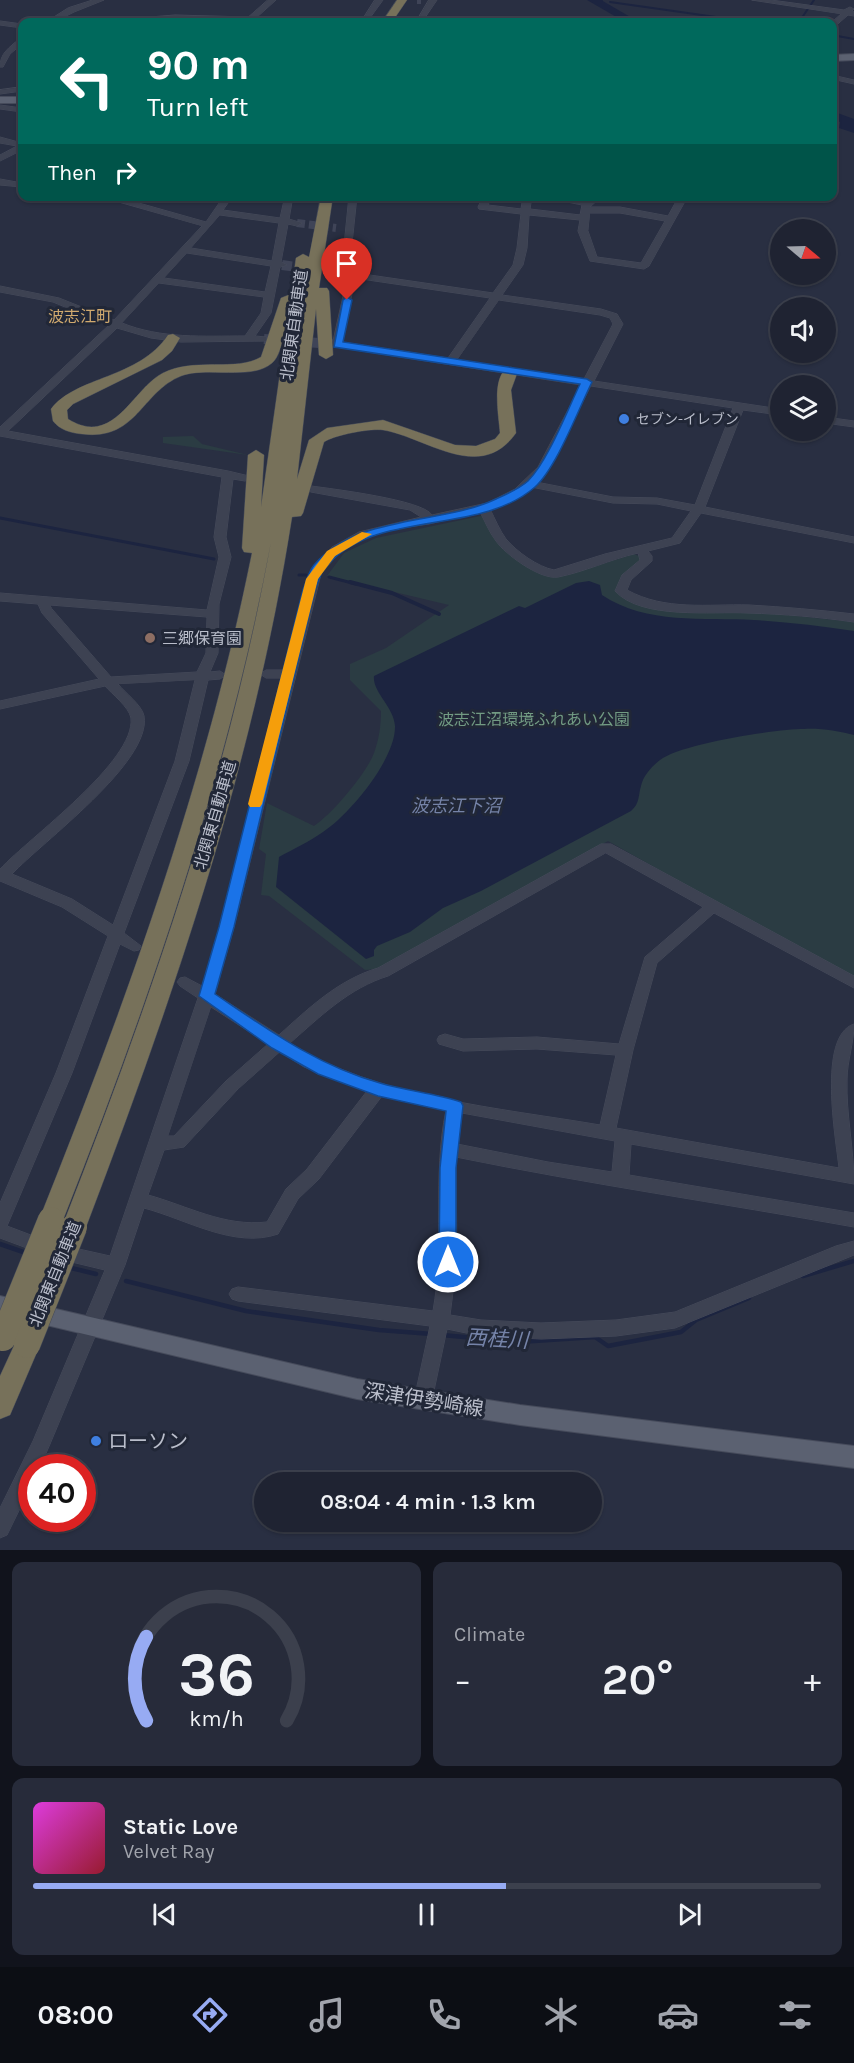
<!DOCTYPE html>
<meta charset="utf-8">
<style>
:root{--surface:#1f2332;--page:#272b3a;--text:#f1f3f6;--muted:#a1a4ac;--line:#3c404d;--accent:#97abf3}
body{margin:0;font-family:Karla,"Noto Sans JP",sans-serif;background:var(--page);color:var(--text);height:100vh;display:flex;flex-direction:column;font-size:22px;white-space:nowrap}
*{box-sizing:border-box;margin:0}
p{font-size:20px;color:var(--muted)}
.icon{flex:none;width:33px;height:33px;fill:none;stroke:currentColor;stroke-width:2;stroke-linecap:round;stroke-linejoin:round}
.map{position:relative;height:1550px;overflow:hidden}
.drawer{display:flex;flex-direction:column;gap:12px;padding:12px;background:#11131c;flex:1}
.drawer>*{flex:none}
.top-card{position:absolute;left:18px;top:18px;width:819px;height:183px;border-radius:12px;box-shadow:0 2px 4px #0004,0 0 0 2px var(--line);background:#00695c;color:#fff;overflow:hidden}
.needle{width:39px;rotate:109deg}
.tools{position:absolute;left:770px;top:219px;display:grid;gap:12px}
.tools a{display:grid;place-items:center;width:66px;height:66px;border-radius:50%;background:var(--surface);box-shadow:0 2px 4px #0004,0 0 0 2px var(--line);font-size:30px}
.speed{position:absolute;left:18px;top:1454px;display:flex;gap:12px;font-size:30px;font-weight:700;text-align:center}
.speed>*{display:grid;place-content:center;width:78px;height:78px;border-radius:50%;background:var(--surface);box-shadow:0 2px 4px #0004,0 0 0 2px var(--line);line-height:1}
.speed .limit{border:9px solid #d22;background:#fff;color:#111}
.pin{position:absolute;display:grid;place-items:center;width:51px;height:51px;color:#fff;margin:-62px -26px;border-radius:50% 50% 50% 0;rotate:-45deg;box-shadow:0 0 6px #0007}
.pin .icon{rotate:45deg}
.me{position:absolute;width:66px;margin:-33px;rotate:0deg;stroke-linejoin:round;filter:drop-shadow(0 0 4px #0008)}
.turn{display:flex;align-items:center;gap:21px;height:126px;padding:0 30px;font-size:27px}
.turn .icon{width:78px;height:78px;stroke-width:2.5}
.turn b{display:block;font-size:42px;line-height:51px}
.then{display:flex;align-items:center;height:57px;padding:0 30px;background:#0003;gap:12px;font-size:22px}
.big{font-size:45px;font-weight:600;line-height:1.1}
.drawer .card{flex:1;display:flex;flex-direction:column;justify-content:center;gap:9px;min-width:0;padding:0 21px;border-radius:12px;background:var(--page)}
.drawer .dial{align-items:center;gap:0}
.dial svg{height:156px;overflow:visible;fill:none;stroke:var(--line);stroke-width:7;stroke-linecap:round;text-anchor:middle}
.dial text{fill:var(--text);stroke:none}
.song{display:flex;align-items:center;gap:18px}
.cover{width:72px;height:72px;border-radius:9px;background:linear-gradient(135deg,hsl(300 70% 55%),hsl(350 70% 35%))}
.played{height:6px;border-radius:3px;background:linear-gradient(90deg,var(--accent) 60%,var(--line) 60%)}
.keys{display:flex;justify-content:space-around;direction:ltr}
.heat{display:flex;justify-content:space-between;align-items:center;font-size:33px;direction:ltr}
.drawer .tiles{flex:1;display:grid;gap:12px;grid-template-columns:1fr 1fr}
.card:last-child{grid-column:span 2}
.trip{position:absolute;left:254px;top:1472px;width:348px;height:60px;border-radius:30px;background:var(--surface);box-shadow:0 2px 4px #0004,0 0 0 2px var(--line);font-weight:600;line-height:60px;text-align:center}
.tab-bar{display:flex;height:96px;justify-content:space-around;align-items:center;background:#0c0e14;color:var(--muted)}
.tab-bar .icon{width:42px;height:42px}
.tab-bar .active{color:var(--accent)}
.tab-bar b{font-size:27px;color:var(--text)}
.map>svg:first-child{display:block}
.green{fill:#2b3c43}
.water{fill:#1c2440}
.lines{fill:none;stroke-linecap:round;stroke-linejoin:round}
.stream-far3{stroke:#1c2440;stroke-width:2}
.stream-far2{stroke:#1c2440;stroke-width:3}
.stream-far1{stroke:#1c2440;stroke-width:4}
.stream{stroke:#1c2440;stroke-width:4.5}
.river{fill:#1c2440;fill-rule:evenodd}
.minor-tunnel-far1{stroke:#3f4457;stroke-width:8;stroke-dasharray:8 4;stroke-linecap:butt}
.minor-tunnel{stroke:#3f4457;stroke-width:10;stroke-dasharray:10 5;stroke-linecap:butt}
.minor-casing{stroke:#464b5b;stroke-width:1}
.major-casing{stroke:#464b5b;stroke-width:2}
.highway-casing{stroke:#444a59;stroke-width:1}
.minor{fill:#3d4252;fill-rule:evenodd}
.major{fill:#5b6171;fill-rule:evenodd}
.highway{fill:#77715a;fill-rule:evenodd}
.highway-bridge-casing{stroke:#444a59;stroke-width:27;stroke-linecap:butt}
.highway-bridge{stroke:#77715a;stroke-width:26}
.route{fill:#1a73e8;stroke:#114b97;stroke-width:1.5}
.slow{fill:#f59e0b}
.shop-dot{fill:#3f7fe0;stroke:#212737;stroke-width:2}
.education-dot{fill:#8d6e63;stroke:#212737;stroke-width:2}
.labels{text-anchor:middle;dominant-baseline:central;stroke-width:6;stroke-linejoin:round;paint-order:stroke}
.far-poi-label{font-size:14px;fill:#babecb;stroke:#212737;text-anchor:start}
.far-quarter-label{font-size:16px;fill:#d1aa6f;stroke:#212737}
.street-label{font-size:16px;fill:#babecb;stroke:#212737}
.poi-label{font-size:16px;fill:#babecb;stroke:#212737;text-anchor:start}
.park-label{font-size:16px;fill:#729b83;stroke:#212737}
.water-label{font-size:18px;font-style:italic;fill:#7583a8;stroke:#212737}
.near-street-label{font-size:20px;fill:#babecb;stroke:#212737}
.near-poi-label{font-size:20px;fill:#babecb;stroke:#212737;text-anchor:start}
.near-water-label{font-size:21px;font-style:italic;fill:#7583a8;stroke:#212737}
</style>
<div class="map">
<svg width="854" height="1550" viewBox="0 0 854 1550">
<rect width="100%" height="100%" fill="#292f42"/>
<!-- green -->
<g class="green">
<polygon points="193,436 202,444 248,455 163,443 163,437"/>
<path d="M485,515L500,545L544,575L564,576L634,554L641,557V560L621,577L617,592L651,606L777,614L854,622V980L608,841L378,969L365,970L269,896L261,895L266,854L259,849L267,803L314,826C332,814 366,774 374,753C379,739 381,726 381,711L350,680V664L386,648L449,605L327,576L344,553L376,538Z"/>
</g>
<!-- water -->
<path class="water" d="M589,581L600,585L602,595C647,625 703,617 754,620C787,622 821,626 854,631V735C838,731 820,728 804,729C776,729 680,744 660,760C652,766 643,776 641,786C638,796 640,803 631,811L481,891L443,908L410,932L377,946L374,950V956L366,959L276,887L279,857C293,849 309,842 323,832C349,815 396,759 395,726C394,707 372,692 374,676L519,606L525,608L576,583Z"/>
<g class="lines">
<!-- stream-far3 -->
<g class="stream-far3">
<polyline points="594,1 602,1"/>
<polyline points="610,2 737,20 781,22"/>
<polyline points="799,22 814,0"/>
<polyline points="832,35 854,39"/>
</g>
<!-- stream-far2 -->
<g class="stream-far2">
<polyline points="0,518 214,559"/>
<polyline points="299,575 306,575"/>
<polyline points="329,577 356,584"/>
</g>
<!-- stream-far1 -->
<polyline class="stream-far1" points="350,582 392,593 439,614"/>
<!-- stream -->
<g class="stream">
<polyline points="0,1244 29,1254"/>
<polyline points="67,1267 96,1274"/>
<polyline points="803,1276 854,1261"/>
<polyline points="126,1281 246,1311 379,1330 432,1334"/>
<polyline points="442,1335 519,1342 595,1337 608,1346 681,1332 696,1320 749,1298"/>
</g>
<!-- river -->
<g class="river">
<polygon points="587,0 601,0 639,22 625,22"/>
<polygon points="832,111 854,119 854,133 839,128 840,122 832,119"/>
</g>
<!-- minor-tunnel-far1 -->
<g class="minor-tunnel-far1">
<polyline points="417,0 421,0"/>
<polyline points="297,223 336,228"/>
</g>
<!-- minor-tunnel -->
<g class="minor-tunnel">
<polyline points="282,265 332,272"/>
<polyline points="264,339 333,344"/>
</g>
<defs>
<g id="minor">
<polygon points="93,0 104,0 74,12 54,22 46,22 68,8"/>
<polygon points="268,0 276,0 256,18 310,20 314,22 175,19 108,22 112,20 175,15 248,17"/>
<polygon points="375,0 383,0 367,22 361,22"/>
<polygon points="429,0 437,0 422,22 416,22"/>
<polygon points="752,0 771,0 844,10 850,7 854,9 852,11 854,12 854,16 848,15 832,29 832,22 841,14"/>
<polygon points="0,21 22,24 22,28 0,25"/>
<path d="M19,39H22V44L10,54L3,67H0C0,53 9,48 19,39Z"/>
<polygon points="832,75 854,80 854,84 832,79"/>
<polygon points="22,87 22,91 0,94 0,90"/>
<polygon points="0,105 22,108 22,112 0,109"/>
<polygon points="0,137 22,143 22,150 0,161 0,155 17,146 0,143"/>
<polygon points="0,179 22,183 22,187 0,185"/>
<path d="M98,196H114L206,222L224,196H233L223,210L280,218L285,196H293L289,219L302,223L297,226L288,224L281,262L287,265L280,267L271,313L255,336L266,337V341L181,342L151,338L117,328L8,431L228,471L249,476L251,478L245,481L233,479L226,537L231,557L219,604L218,653L210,672L220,671L226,675L220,679L208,680L189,761L124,933L141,946L139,950L134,951L120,944L72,1073L7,1226L52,1243L110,1256L198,998L180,986L177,982L180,978L185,977L202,986L220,927L283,678H266L260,674L266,670H285L311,570L332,547L359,532L421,517L410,510L311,492L305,489L311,486C333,489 423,500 432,515L487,503L515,489L538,467L581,385L329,346L328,344L333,341L345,287L353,289L342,342L448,358L490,298L341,276L349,196H357L349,272L493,293L513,265L517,248L521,214L479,209L478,207L483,196H492L488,205L521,209L523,196H532L530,209L580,215L582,205L538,196H563L587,200L592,196H602L590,207H620L668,216L679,196H688L649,266L644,269L590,261L578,231L580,220L529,215L527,248L523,265L502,295L601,309L617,314L623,324L594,381L780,409V415L743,410L705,507L854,537V543L701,513L680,543L648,551L652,556V561L631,580L627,590C665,611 708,604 749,605C784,607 819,610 854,614V622C819,617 784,614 748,613C712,611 642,620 615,591L622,575L640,560L638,553C611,559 584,572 558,577C540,580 505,554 496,541C489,532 485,521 480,512L429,524L395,529L367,537L340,552L321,574L234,927L215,994L279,1035C309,1008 338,980 378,968L601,844H611L854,976V988L714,913L657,963L633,1050L616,1128L839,1168C836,1139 817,1036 854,1024C854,1043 847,1061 847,1080C846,1115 854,1149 854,1184L631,1144L629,1175L854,1213V1227C721,1203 588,1184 456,1157L457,1261L450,1315L481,1320L541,1323L616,1320L675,1312L836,1246L854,1241V1255L675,1328L616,1336L541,1339L481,1336L447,1329L432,1400L430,1406L423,1408L416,1406L414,1400L430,1326L238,1301L232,1299L229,1294L232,1289L238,1287L433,1311C445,1245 432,1177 446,1110L382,1096L319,1179L298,1199L278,1234C234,1249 186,1219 144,1208L125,1265L50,1444L40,1467H32V1484L7,1535L0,1538V1508L33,1441L105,1270L51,1257L0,1238V1203L56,1073L108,936L62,907L0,881V869C29,838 136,761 131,718C129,707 112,694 105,686L0,709V701L99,679L42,613L38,604L0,601V593L207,610L219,557L214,537L222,477L0,436V427L109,325L53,302L0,292V286L59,298L114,320L202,226ZM590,213H620L665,221L641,263L597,257L588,231ZM220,215L279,223L272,261L191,248ZM187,253L271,266L265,292L164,278ZM159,283L264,297L261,313L245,336C204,336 161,339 122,323ZM499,300L600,315L610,318L613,324L584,379L457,360ZM591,386L733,408L695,505L657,498L613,497L536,482L549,469ZM531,487L613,503L657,504L691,511L672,538L605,554L554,570C538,567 517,552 506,539C500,531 495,519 490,509L523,494ZM50,605L207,617L206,653L197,672L111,677L52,609ZM195,680L175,761L113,925L72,899L12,874C42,842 152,762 144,716C142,705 125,693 118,684ZM606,853L703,907L645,957L619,1044L537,1037L463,1039L445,1034L439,1036L437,1040L439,1044L463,1051L537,1049L616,1055L600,1125C501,1108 376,1098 290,1043C321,1016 349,988 388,976ZM211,1007L268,1044L226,1081L174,1136H168ZM280,1052L304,1067L367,1091L307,1169L286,1189L267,1222C224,1227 188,1206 148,1195L164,1150L184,1147L238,1089ZM462,1113L615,1141L612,1172L548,1162L457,1144Z"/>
<polygon points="825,417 854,421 854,427 825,423"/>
</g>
<g id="major">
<polygon points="854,54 854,60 832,61 832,55"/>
<rect x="0" y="97" width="22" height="6"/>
<polygon points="0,1296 357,1379 520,1405 854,1446 854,1468 520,1425 357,1399 0,1314"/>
</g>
<g id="highway">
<polygon points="397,0 407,0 392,22 382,22"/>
<path d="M321,196H333L319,288H327L329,291L333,355L326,359L319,355L316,309L297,479L309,440L327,428L383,420L455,445L476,446L495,439L500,433C499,417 490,372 511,367L518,371L511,390L516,433C480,484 426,437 383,430C371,428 334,435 324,442L303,513L301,516L292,517C254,762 174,996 86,1227L83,1234L74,1237L65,1234L62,1227C149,1004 228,779 271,542C227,775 150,1000 63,1220L60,1227L51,1230L42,1227L39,1220C126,1003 206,782 252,553L244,552L242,548L248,455L256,450L264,455L261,507L287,324C283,335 281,356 272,363C252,381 206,366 181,376C141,392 137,441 82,434C71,433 60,430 53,421L51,409C76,376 139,379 168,335L173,334L180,338L172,351L162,360L73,404L67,410L68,419C114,448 132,389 163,373C195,357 236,372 261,357L281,298L291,294L296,258L303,254L309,257Z"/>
<polygon points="27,1334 36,1337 40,1345 10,1415 0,1419 0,1376 18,1337"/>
</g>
</defs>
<!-- minor casing -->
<use href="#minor" class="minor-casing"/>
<!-- major casing -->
<use href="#major" class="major-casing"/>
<!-- highway casing -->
<use href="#highway" class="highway-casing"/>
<!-- minor -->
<use href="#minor" class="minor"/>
<!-- major -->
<use href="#major" class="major"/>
<!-- highway -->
<use href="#highway" class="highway"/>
<defs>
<g id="highway-bridge">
<polyline points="3,1338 51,1220"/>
<polyline points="27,1345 74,1227"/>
</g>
</defs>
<!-- highway-bridge casing -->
<use href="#highway-bridge" class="highway-bridge-casing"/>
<!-- highway-bridge -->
<use href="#highway-bridge" class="highway-bridge"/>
</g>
<!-- route -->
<path class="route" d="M347,297L352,300L343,342L587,379L592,382C578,410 557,467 535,487C478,537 371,508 324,569C320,574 318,583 315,590L234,927L215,994C267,1029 318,1066 380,1083C407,1091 435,1093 461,1102L463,1106L456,1168V1262L454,1267L448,1269L441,1267L439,1262L440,1168L446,1111L378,1096L318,1074L272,1048L199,996L219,927L303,590C306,582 309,571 314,565C360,513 438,526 496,499C507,494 519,489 528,481C548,461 567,411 580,384L334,347L343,300Z"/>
<!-- slow -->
<polygon class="slow" points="362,532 372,534 335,556 318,579 262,804 260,807 250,807 248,804 306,579 327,551"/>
<!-- markers -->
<g class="shop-dot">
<circle cx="624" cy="419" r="6"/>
<circle cx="96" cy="1441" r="6"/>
</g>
<circle class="education-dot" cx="150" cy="638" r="6"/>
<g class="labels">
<!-- far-poi labels -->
<g class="far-poi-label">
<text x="636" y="419">セブン-イレブン</text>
</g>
<!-- far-quarter labels -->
<g class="far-quarter-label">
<text x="80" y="316">波志江町</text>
</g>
<!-- street labels -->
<g class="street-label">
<text transform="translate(294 325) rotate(-82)">北関東自動車道</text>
<text transform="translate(215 815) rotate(-74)">北関東自動車道</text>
<text transform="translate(55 1274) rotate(-68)">北関東自動車道</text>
</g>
<!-- poi labels -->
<g class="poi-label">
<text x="162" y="638">三郷保育園</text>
</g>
<!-- park labels -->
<g class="park-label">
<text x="534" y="719">波志江沼環境ふれあい公園</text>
</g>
<!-- water labels -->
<g class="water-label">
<text x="456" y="806">波志江下沼</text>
</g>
<!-- near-street labels -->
<g class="near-street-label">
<text transform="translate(424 1400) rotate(9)">深津伊勢崎線</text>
</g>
<!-- near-poi labels -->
<g class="near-poi-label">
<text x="108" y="1441">ローソン</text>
</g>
<!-- near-water labels -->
<g class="near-water-label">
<text transform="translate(497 1339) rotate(3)">西桂川</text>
</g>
</g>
</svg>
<div class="tools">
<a><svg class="needle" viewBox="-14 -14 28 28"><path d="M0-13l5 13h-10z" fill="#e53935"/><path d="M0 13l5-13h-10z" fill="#a1a4ac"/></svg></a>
<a><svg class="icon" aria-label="sound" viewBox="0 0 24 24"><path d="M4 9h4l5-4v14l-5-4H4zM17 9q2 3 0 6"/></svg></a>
<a><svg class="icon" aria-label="layers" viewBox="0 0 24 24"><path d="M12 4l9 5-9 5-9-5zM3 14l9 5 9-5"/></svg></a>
</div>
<div class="speed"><div class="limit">40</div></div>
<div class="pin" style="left:347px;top:300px;background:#d93025"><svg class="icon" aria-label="arrive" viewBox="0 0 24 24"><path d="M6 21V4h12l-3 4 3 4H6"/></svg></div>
<svg class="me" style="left:448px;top:1262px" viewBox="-20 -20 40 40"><circle r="17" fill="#1a73e8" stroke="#fff" stroke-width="3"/><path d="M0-11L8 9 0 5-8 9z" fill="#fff"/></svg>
<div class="trip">08:04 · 4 min · 1.3 km</div>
<div class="top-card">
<div class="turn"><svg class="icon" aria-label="left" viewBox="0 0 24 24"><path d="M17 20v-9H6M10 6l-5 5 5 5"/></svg><div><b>90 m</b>Turn left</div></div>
<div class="then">Then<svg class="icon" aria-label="right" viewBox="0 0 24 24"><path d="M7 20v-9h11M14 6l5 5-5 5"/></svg></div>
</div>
</div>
<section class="drawer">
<div class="tiles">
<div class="card dial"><svg viewBox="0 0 100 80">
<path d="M14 69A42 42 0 1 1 86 69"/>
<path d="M14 69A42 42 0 0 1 14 26" stroke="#97abf3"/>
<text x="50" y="56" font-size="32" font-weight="700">36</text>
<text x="50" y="72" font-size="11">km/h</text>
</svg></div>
<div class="card"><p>Climate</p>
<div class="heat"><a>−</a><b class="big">20°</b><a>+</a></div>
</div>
<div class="card">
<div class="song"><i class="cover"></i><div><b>Static Love</b><p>Velvet Ray</p></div></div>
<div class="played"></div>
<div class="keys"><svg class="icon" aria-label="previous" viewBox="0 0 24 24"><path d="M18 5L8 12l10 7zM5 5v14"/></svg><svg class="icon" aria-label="pause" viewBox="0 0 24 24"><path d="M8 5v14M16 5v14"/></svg><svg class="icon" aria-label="next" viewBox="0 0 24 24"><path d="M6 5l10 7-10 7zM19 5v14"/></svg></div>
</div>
</div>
</section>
<nav class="tab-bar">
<b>08:00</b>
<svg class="icon active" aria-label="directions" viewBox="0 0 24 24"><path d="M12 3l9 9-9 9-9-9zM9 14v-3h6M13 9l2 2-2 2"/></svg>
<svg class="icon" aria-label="music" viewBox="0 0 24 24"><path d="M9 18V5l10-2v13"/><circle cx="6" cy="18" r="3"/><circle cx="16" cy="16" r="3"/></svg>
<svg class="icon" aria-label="phone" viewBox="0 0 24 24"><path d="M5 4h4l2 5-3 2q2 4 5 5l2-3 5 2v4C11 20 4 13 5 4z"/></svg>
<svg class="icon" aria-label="climate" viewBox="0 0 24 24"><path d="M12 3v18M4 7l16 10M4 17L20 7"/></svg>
<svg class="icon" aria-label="car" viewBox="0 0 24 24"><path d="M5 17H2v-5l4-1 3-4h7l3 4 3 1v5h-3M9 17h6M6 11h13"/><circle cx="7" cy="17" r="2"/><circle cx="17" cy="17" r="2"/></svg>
<svg class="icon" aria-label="filters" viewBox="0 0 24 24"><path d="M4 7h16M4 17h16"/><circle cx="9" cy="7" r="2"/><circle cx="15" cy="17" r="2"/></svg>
</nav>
